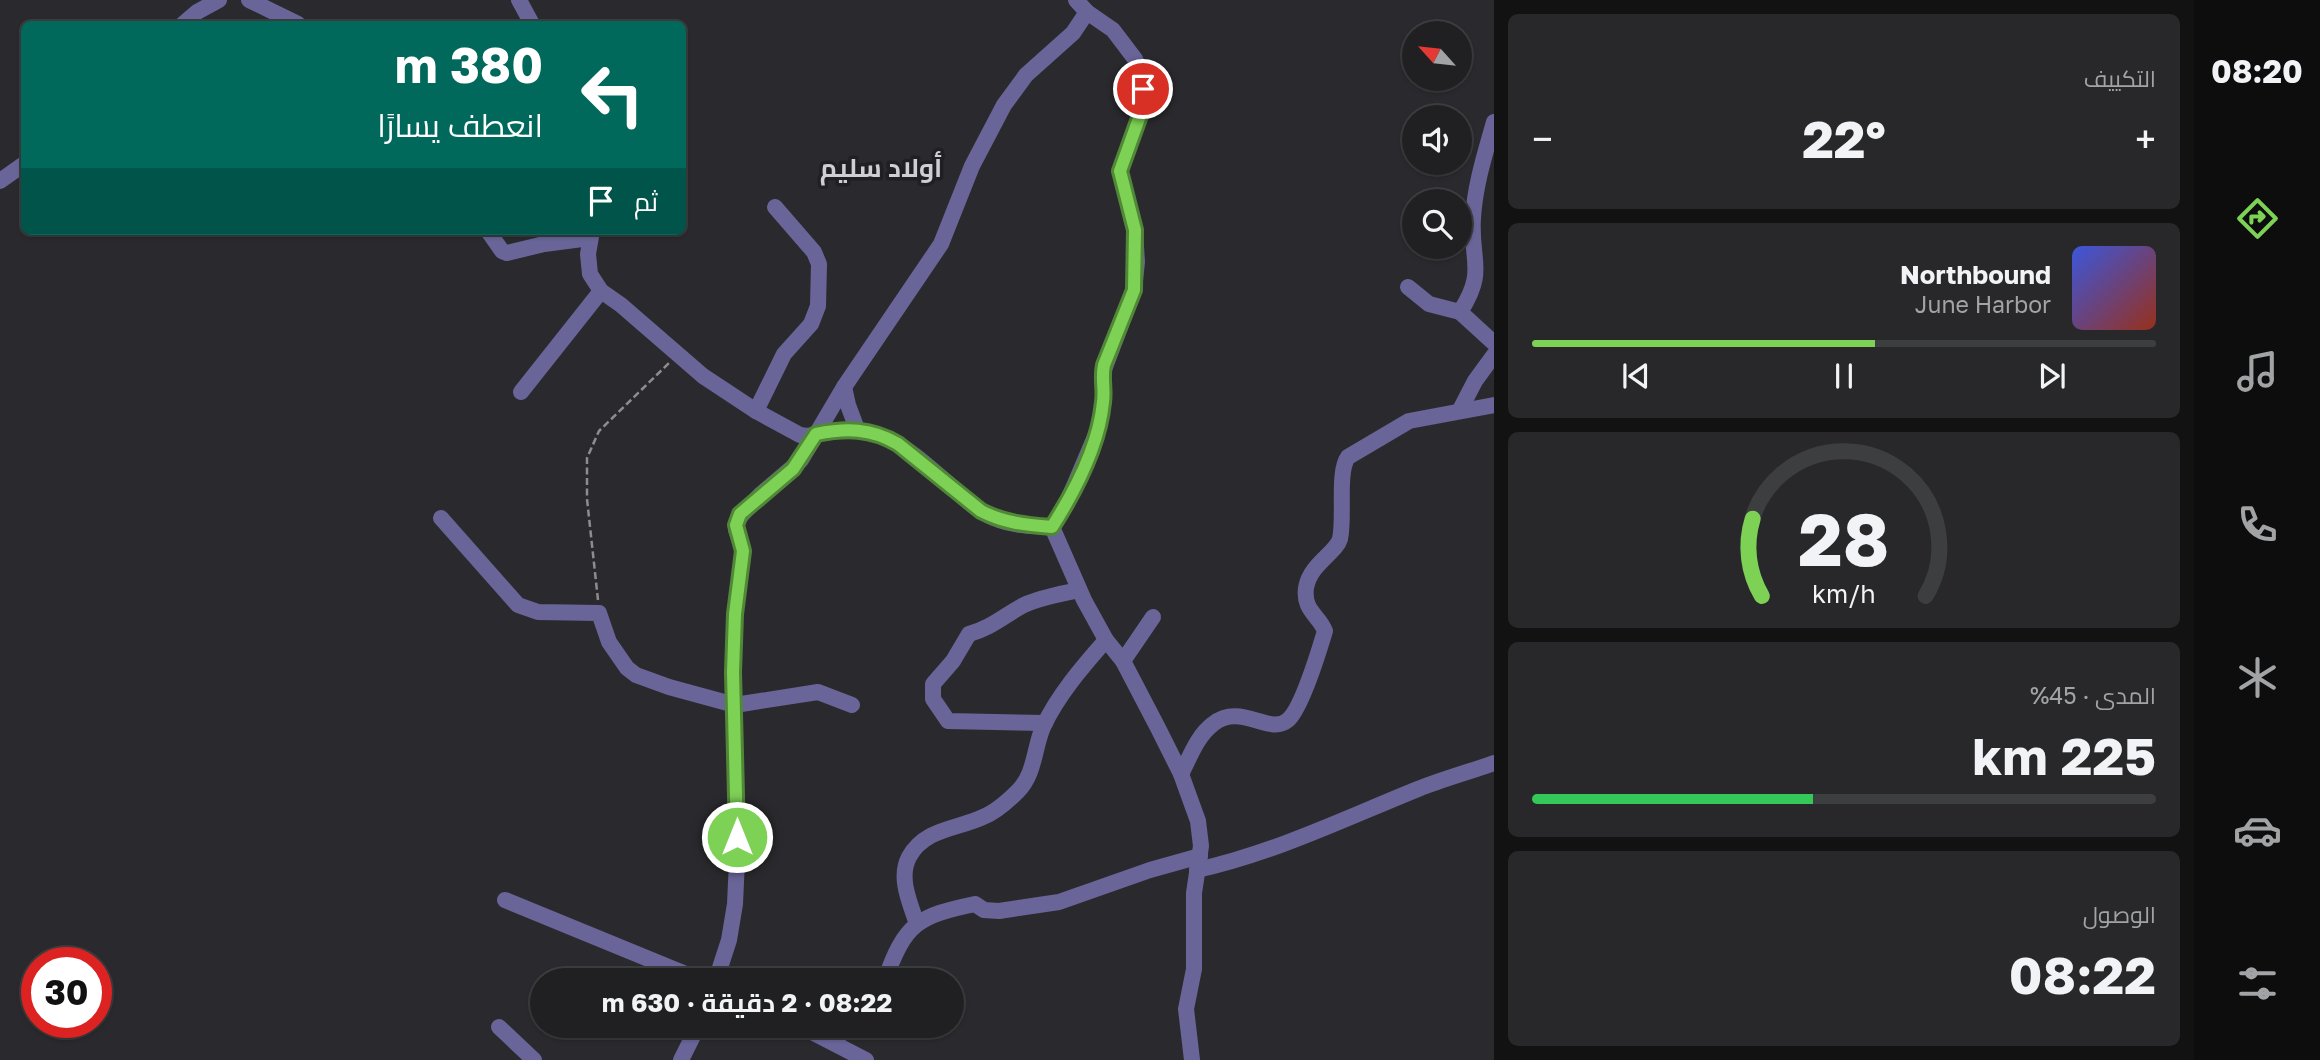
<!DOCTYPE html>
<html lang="ar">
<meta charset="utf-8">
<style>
:root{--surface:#202022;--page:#28282a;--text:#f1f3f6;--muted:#a2a3a5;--line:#3d3e40;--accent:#7dd154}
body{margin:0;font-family:"Golos Text",Cairo,sans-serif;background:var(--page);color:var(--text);direction:rtl;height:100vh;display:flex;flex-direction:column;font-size:26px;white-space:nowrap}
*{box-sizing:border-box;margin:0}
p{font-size:23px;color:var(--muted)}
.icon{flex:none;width:38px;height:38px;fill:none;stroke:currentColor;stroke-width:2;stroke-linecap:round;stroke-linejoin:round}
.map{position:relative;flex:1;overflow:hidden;direction:ltr}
.side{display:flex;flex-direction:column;gap:14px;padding:14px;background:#121213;width:700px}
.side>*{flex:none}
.guide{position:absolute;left:21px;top:21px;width:665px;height:214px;border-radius:10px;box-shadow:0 2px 5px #0004,0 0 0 2px var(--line);direction:rtl;background:#00695c;color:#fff;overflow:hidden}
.needle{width:46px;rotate:297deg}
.controls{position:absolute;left:1402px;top:21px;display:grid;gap:14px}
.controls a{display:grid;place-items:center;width:70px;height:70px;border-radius:50%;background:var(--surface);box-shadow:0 2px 5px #0004,0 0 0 2px var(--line);font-size:35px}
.speed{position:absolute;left:21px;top:947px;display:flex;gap:14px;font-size:35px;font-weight:700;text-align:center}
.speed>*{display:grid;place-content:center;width:91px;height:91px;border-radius:50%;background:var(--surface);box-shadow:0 2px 5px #0004,0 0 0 2px var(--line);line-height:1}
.speed .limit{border:10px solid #d22;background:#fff;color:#111}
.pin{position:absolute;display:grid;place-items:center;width:60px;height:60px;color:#fff;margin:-30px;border:4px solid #fff;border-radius:50%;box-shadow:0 2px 7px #0007}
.me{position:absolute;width:77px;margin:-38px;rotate:0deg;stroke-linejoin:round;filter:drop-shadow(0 0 5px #0008)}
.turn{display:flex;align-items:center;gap:24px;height:147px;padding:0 28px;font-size:32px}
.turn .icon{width:91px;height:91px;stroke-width:2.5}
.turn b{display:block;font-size:49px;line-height:60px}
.then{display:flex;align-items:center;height:66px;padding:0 28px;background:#0003;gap:14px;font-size:26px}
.big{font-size:52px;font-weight:700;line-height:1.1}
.side .widget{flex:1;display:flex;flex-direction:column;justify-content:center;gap:10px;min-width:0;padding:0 24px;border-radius:10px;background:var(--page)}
.side .dial{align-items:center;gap:0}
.dial svg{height:182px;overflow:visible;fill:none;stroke:var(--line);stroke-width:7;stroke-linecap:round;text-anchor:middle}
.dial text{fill:var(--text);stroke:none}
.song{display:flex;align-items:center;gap:21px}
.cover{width:84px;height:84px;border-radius:10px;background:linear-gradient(135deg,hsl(230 70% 55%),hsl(10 70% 35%))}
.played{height:7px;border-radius:4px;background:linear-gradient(90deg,var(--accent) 55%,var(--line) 55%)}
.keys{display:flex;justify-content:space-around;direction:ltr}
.heat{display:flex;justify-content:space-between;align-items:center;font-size:38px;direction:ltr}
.charge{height:10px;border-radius:5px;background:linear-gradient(90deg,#34c759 45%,var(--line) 0)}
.trip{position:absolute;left:530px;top:968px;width:434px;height:70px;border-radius:35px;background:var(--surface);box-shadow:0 2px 5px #0004,0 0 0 2px var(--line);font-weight:700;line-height:70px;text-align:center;direction:rtl}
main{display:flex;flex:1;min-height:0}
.tabs{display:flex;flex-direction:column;width:126px;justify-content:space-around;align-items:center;background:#0d0d0e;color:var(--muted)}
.tabs .icon{width:49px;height:49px}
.tabs .selected{color:var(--accent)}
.tabs b{font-size:32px;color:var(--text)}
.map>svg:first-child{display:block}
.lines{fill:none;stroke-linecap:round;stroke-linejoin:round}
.path{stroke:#8d8d90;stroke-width:2.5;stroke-dasharray:7 3.5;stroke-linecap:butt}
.minor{stroke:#696599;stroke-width:16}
.route-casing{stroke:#518837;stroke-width:18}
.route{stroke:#7dd154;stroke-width:12}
.labels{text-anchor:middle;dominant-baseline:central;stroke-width:7;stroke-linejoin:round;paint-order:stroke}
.district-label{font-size:26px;font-weight:bold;fill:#ceced3;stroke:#202024}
</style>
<main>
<nav class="tabs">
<b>08:20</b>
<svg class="icon selected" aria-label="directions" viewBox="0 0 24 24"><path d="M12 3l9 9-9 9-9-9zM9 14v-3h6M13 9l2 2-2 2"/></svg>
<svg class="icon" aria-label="music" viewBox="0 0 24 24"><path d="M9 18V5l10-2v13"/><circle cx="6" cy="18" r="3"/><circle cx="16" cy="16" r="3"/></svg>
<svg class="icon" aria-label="phone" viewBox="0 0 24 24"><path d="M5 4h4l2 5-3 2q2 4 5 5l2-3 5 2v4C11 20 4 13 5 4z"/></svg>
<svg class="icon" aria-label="climate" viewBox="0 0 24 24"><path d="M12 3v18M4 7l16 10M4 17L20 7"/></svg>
<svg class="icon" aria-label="car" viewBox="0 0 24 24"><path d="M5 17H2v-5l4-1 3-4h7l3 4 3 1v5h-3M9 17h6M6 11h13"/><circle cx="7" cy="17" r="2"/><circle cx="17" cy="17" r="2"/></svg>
<svg class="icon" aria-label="filters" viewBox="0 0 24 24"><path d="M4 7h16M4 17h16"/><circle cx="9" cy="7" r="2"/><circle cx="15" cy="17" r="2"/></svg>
</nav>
<section class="side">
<div class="widget"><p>التكييف</p>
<div class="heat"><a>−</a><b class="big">22°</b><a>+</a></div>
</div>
<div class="widget">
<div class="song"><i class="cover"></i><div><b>Northbound</b><p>June Harbor</p></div></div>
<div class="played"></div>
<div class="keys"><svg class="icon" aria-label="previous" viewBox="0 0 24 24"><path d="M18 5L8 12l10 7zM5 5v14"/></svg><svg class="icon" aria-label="pause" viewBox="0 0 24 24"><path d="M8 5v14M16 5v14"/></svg><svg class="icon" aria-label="next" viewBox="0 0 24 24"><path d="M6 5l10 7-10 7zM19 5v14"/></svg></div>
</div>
<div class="widget dial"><svg viewBox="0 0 100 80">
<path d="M14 69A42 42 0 1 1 86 69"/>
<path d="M14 69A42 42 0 0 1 10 35" stroke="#7dd154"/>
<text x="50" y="56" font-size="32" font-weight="700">28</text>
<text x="50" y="72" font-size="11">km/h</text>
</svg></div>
<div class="widget"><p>المدى · 45%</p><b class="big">225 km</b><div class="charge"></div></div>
<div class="widget"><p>الوصول</p><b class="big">08:22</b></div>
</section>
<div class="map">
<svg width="1494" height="1060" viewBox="0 0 1494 1060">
<rect width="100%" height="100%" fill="#2a2a2e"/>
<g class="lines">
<!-- path -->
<polyline class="path" points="598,600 587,499 587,458 599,431 669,363"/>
<!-- minor -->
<g class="minor">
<polyline points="249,0 298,24"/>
<polyline points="519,0 532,24"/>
<polyline points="183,24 197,12 219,0"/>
<polyline points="0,181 24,164"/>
<polyline points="488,231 502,251 507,253 544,244 590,238"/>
<path d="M592,231L588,254L590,274L601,291L621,305L703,376L756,411L800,435L807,436C877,420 900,441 951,486C964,498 977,511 994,518C1012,526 1032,526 1052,527"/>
<polyline points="1408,287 1429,304 1460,312 1494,343"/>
<path d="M1460,312C1487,271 1470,260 1473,218C1475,185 1485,154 1494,122"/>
<polyline points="844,387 848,405 857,429"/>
<polyline points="521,392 601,291"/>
<polyline points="1460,410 1475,381 1494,355"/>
<polyline points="756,411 784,354 811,324 818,306 819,264 814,252 775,207"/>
<polyline points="441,518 518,605 538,612 599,613 609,642 627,668 636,675 669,687 735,705 818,692 852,705"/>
<polyline points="1052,527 1066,505 1097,432 1104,401 1102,375 1134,290 1137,262 1135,230 1120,171 1142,110 1143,88 1140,71 1135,59 1113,30 1087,12 1076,0"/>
<polyline points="1052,527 1084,600 1106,640 1123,661 1158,728 1181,774 1198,821 1201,846 1194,893 1194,969 1186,1009 1192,1060"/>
<polyline points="1123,661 1153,617"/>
<path d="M1045,723L948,721L933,699V684L953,661L969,634C993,627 1003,616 1024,605C1041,597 1061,594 1079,590"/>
<path d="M1181,774C1190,757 1197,736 1213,724C1241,702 1269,736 1288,720C1302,708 1319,651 1325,631C1319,615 1303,611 1306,588C1310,564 1336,553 1340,539C1345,517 1337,472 1348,457L1409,421L1494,405"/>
<path d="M1197,870C1274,853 1346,818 1418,789C1443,779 1469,772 1494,763"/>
<polyline points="505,900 700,980"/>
<path d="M917,924C910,903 898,878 909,857C925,828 958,829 983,817C996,812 1008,801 1018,791C1035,774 1034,748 1043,727C1058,695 1083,666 1106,640"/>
<polyline points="716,980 729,940 735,904 737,860 733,672 735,614 743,551 736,530 738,519 761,494 801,460 844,387 941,244 972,166 1004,105 1026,75 1073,33 1087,12"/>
<path d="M885,980C905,923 918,916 975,904L984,910L999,911L1059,902L1150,870L1200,856"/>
<polyline points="800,1026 866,1060"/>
<polyline points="499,1027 534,1060"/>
<polyline points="835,1042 846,1026"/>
<polyline points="681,1060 698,1026"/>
</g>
</g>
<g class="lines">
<defs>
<path id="route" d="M737,837L733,672L735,614L743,551L736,525L740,514L793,469L816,434C846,428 871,428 898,444L981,511C1004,523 1026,525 1052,527C1075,491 1099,445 1103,402C1105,389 1101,378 1104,365L1134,290L1135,230L1120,171L1142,110L1143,89"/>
</defs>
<!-- route casing -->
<use href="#route" class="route-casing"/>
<!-- route -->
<use href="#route" class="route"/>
</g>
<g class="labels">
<!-- district labels -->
<g class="district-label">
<text x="881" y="167">أولاد سليم</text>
</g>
</g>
</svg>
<div class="controls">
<a><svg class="needle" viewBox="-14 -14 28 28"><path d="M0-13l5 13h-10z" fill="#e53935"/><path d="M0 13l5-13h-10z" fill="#a2a3a5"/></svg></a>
<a><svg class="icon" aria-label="sound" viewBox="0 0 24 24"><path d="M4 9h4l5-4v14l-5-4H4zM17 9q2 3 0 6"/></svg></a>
<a><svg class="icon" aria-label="search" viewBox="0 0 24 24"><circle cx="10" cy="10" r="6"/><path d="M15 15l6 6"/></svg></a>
</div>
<div class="speed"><div class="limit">30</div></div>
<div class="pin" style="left:1143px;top:89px;background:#d93025"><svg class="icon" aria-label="arrive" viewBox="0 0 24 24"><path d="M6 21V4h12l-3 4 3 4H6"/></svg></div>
<svg class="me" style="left:737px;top:837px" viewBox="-20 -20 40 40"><circle r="17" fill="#7dd154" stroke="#fff" stroke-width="3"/><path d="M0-11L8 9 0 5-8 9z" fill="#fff"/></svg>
<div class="trip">08:22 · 2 دقيقة · 630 m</div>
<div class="guide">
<div class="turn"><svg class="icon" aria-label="left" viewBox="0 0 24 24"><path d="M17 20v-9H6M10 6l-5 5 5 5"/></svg><div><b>380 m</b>انعطف يسارًا</div></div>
<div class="then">ثم<svg class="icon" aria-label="arrive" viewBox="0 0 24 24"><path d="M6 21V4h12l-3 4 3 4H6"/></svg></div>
</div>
</div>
</main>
